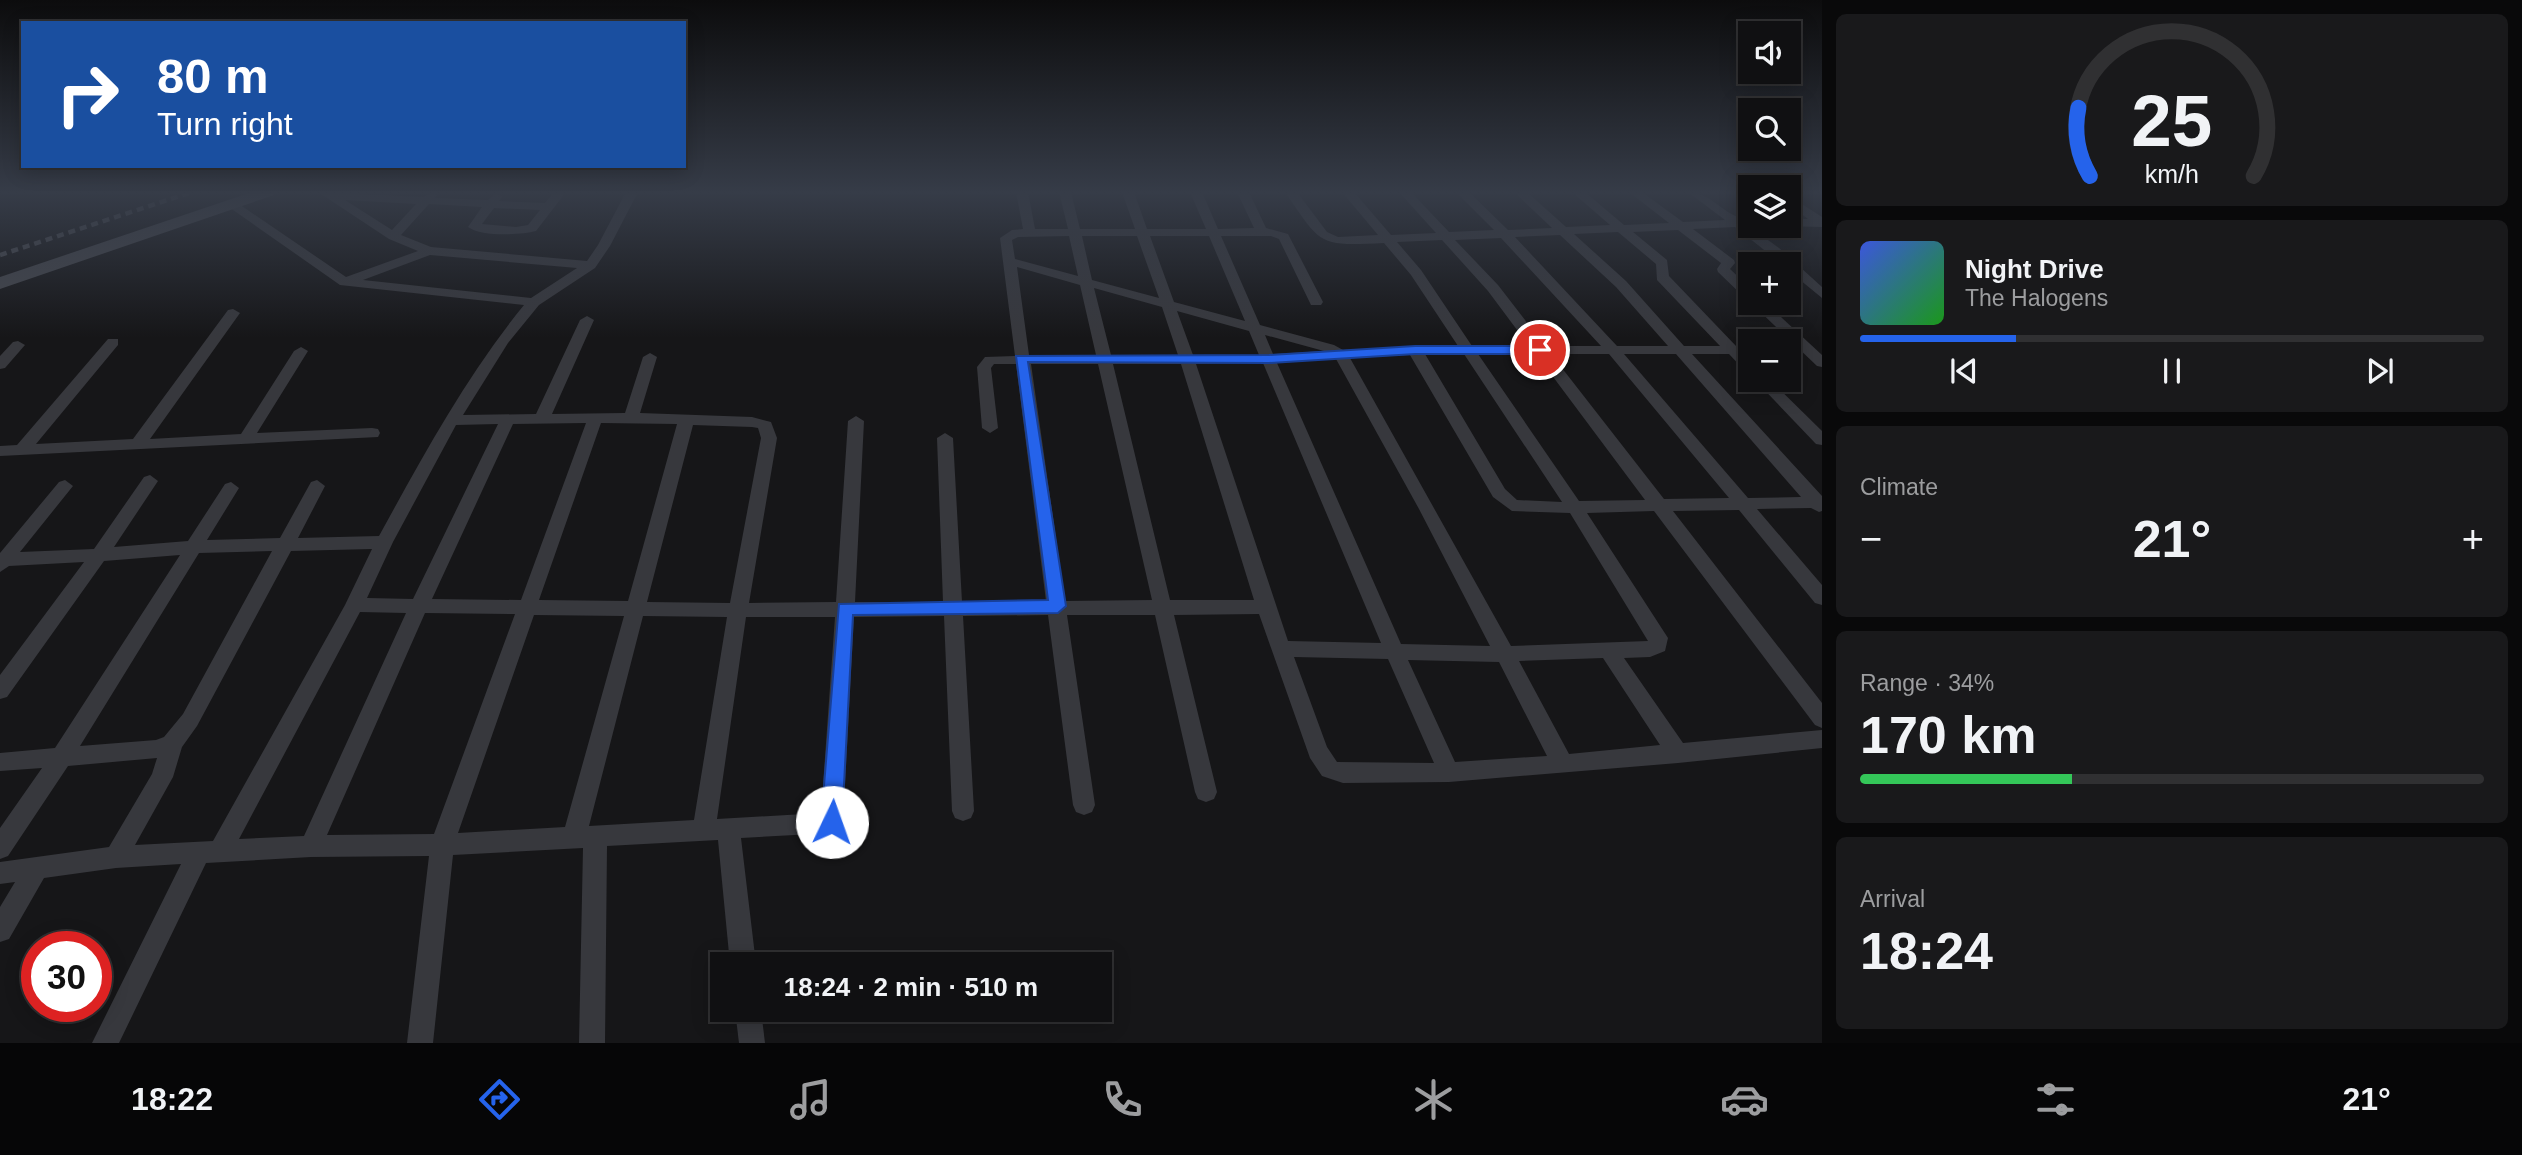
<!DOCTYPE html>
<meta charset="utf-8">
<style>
:root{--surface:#101012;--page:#19191b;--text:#f1f3f6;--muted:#9c9d9f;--line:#303032;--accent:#2563eb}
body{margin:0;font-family:Helvetica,sans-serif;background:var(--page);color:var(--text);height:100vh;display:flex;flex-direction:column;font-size:26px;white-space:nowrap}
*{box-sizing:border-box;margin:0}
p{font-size:23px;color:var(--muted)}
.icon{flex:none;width:38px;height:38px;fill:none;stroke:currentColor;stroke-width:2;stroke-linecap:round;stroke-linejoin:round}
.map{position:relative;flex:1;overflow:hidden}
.side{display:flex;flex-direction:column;gap:14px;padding:14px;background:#09090a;width:700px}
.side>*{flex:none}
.banner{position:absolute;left:21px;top:21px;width:665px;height:147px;border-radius:0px;box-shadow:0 4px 18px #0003,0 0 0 2px var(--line);background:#1a4fa0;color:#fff;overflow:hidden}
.controls{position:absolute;left:1738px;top:21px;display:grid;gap:14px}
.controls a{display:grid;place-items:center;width:63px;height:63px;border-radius:0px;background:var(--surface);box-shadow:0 4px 18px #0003,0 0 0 2px var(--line);font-size:35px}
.speed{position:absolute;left:21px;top:931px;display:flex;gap:14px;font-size:35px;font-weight:700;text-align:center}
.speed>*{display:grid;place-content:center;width:91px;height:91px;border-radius:50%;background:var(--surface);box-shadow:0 4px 18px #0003,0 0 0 2px var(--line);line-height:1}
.speed .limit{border:10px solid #d22;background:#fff;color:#111}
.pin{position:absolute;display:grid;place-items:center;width:60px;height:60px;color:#fff;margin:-30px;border:4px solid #fff;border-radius:50%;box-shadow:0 2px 7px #0007}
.me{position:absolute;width:77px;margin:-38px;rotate:3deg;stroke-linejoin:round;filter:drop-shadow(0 0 5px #0008)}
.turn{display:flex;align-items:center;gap:24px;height:147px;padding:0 21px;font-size:32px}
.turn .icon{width:91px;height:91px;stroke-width:2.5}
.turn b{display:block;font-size:49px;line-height:60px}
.big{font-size:52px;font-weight:700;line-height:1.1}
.side .widget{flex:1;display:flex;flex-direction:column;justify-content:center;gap:10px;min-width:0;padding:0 24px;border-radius:10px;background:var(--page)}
.side .dial{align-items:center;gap:0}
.dial svg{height:182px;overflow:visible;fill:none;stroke:var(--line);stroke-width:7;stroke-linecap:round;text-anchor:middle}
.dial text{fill:var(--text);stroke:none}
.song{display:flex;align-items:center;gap:21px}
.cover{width:84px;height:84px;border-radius:10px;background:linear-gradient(135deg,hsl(230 70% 55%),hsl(120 70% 35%))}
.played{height:7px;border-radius:4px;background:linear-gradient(90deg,var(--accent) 25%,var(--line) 25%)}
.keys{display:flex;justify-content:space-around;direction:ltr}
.heat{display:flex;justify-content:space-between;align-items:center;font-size:38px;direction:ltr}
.charge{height:10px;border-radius:5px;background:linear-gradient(90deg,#34c759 34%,var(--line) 0)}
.trip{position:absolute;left:710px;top:952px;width:402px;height:70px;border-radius:0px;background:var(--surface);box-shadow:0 4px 18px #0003,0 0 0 2px var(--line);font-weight:700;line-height:70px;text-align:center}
.tab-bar{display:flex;height:112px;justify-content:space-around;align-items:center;background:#060607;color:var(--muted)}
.tab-bar .icon{width:49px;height:49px}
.tab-bar .active{color:var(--accent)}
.tab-bar b{font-size:32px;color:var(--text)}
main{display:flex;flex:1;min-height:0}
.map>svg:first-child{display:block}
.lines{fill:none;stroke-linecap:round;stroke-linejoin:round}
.minor{fill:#37383d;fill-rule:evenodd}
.secondary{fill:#45474d;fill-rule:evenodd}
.rail{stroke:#4a4c52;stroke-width:4.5;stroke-dasharray:7 5;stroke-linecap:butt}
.route{fill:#2563eb;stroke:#184099;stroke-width:2}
</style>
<main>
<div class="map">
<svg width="1822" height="1043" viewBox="0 0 1822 1043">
<rect width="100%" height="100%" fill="#161618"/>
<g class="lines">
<!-- minor -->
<g class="minor">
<path d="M318,192L423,197L433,192L437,195L435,198L488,200L496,193L502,197L499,201L545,203L554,192H566L536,231C520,235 482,237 468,227L482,207L429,204L401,235L431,247L587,261L598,245L626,192H638L610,246L595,268L539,305L508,343L463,415L536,414L580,320L587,316L594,320L552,414L625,413L643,357L650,353L657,357L640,413L752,417L771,422L777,438L749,603L836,602L848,421L856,416L864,421L855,602H943L937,438L945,433L953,438L962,602L1046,601L1016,364H994L991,368L998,428L990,433L982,428L977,367L985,357L1015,356L1000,238L1012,230L1023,229L1016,192H1028L1035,229H1068L1059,192H1071L1080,229H1135L1122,192H1134L1147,229H1206L1190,192H1202L1218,229L1254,228L1237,192H1249L1266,228L1288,234L1323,302L1321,305H1311L1279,239L1271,236H1221L1260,325L1334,345L1343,350L1458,346L1411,275L1384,243C1318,246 1322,246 1285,192H1297L1327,232L1338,237L1378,235L1342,192H1354L1391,235L1436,233L1399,192H1411L1449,232L1494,230L1456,192H1469L1508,230L1552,228L1514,192H1527L1566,227L1610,225L1572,192H1585L1624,225L1669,223L1629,192H1642L1683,222L1725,220L1688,192C1713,192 1726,220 1750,219V226H1754L1750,227L1779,248L1822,287V298L1788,270V264H1782L1735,227L1693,229L1734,260L1735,263L1730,269L1750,288V299L1745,298L1718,272L1717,269L1721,263L1678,230L1633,232L1667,260L1669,276L1736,346H1750V354H1745L1750,360V372L1745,371L1729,354H1692L1822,496V511L1819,512L1811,508L1757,509L1822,585V605L1815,603L1739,510L1673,511L1822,703V728L1815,725L1654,511L1587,513L1668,638L1665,651L1650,657L1624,658L1683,743L1822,730V748L1678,763L1449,782L1343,783L1322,776L1310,758L1259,614L1174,615L1217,792L1214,799L1206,802L1198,799L1195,792L1155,615H1067L1095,805L1092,812L1084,815L1076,812L1073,805L1048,615L963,616L974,811L971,818L963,821L955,818L952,811L944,616L854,617L843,823L840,830L832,833L741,838L756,964H730L718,840L607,846L605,1043H579L583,848L453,855L433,1043H407L429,856L311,857L206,863L119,1043H92L181,864L116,868L44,878L9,939L0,942V907L15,882L0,884V862L109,847L152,774L157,758L68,766L8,856L0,859V828L42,768L0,771V753L55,748L180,555L104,561L7,697L0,699V675L84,562L9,566L0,572V553L59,482L65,480L73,486L20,552L94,549L144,477L150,475L158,481L114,547L188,541L225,484L231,482L239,488L207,540L280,538L311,482L317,480L325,486L298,538L379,536C423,456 466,376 524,305L340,285L226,205L236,202L346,277L418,251L389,239ZM345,200L416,204L392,230ZM494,208L540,210L528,225L516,227L482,224ZM1618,232L1656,264L1657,280L1720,346H1684L1626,281L1574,234ZM1560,235L1616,287L1668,346H1617L1515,237ZM1069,236L1078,276L1015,259L1012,240L1018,237ZM1082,236H1137L1159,298L1092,280ZM1150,236H1209L1245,321L1174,302ZM1501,238L1601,346H1545L1498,285L1455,240ZM1442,240L1488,291L1529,346H1472L1421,270L1397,242ZM430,255L577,268L531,298L363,280ZM1017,267L1080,285L1096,355H1029ZM1094,288L1162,307L1178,355H1111ZM1177,311L1249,331L1259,355H1193ZM1265,335L1324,351L1273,354ZM1425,354H1464L1562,502L1517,500L1505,489ZM1478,354H1536L1645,500L1579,501ZM1551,354H1609L1729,498L1664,499ZM1624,354H1676L1801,497L1748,498ZM1410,355L1493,497L1512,511L1570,513L1648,641L1511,646L1350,358ZM1336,359L1419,509L1490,646L1401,644L1277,363ZM1263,363L1381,643L1288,641L1196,364ZM1031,364H1098L1152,600L1065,601ZM1113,364H1181L1254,600H1170ZM586,423L521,600L432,599L513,424ZM601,423L677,424L628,601L539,600ZM498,424L413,599L367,598L393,542L456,425ZM693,425L752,427L758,428L761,438L730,603L647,602ZM372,549L345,605L213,841L135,845L173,777L182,747L197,726L291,551ZM272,551L183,714L164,737L156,740L80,746L199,553ZM360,612L406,613L304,836L239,839ZM425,613L515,614L434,834L327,835ZM534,615L624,616L565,827L458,833ZM643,616L727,617L694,820L589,826ZM746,617H835L821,813L717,819ZM1294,657L1388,659L1434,763L1337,762L1327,747ZM1603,658L1660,745L1569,754L1519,661ZM1408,660L1499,662L1547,756L1455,762Z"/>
<polygon points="1788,195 1822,217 1822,227 1784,226 1788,226 1788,219 1808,219 1788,204"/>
<polygon points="1751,303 1766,303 1822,355 1822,367 1817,366"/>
<polygon points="233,309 240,313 150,439 241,434 294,351 301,347 308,351 257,433 372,428 378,429 380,433 378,437 0,456 0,446 17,445 108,339 118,339 118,345 36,444 133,439 228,310"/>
<polygon points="18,341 25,345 5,368 0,369 0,356 13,342"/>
<polygon points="1755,380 1770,380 1822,431 1822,445 1816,444"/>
<polygon points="735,1010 761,1010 765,1043 739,1043"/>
</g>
<!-- secondary -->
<polygon class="secondary" points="252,192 276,192 274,195 0,289 0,277"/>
<!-- rail -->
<polyline class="rail" points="0,255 192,192"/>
</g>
<!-- sky -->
<linearGradient id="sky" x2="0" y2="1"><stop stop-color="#0c0c0d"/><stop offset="0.57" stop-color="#363c48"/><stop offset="1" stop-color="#363c48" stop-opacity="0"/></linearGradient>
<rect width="1822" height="338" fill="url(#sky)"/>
<!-- route -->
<polygon class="route" points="1415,346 1540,346 1547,350 1540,354 1415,354 1269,363 1028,362 1066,606 1058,613 853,615 842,822 839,829 832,832 824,829 821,822 839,604 1048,600 1016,356 1269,355"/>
</svg>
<div class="controls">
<a><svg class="icon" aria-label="sound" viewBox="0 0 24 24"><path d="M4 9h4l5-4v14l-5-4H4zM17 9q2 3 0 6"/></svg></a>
<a><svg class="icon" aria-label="search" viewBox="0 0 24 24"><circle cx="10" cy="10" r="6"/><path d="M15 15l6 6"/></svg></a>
<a><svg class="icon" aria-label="layers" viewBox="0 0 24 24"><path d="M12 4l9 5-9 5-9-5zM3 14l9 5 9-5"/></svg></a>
<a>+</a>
<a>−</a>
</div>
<div class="speed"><div class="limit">30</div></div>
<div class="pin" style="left:1540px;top:350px;background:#d93025"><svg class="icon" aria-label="arrive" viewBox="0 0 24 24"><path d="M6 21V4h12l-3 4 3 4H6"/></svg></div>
<svg class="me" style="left:832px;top:822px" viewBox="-20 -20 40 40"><circle r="19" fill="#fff"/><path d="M0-13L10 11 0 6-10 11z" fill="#2563eb"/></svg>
<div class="trip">18:24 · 2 min · 510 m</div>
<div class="banner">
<div class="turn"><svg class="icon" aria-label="right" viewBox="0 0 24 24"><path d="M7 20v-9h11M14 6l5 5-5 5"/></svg><div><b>80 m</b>Turn right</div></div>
</div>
</div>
<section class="side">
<div class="widget dial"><svg viewBox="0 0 100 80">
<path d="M14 69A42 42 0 1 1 86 69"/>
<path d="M14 69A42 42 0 0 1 9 39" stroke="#2563eb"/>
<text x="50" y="56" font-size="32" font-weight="700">25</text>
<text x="50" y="72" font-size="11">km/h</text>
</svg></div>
<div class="widget">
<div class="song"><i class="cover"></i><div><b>Night Drive</b><p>The Halogens</p></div></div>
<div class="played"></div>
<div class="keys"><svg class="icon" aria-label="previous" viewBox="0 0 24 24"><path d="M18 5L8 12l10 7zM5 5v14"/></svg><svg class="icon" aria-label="pause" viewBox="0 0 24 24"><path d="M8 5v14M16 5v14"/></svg><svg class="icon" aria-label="next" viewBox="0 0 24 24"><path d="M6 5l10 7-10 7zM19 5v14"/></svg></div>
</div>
<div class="widget"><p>Climate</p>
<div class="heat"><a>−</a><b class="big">21°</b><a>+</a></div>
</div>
<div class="widget"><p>Range · 34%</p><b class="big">170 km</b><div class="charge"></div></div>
<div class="widget"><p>Arrival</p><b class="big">18:24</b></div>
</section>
</main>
<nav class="tab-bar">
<b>18:22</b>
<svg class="icon active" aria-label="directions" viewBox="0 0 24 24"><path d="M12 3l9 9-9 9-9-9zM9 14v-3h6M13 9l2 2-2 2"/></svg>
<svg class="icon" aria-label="music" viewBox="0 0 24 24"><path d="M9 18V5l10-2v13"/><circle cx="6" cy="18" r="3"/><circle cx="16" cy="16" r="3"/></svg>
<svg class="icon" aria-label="phone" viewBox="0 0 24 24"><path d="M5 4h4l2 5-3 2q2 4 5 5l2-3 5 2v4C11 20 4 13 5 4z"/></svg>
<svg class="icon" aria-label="climate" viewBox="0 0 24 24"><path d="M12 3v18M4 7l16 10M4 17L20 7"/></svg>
<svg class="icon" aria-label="car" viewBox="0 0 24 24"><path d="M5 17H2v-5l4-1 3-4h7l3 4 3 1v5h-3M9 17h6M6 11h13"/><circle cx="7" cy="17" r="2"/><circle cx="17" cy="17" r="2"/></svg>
<svg class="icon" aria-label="filters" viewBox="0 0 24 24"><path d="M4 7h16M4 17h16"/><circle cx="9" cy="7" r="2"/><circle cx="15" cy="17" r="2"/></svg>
<b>21°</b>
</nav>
